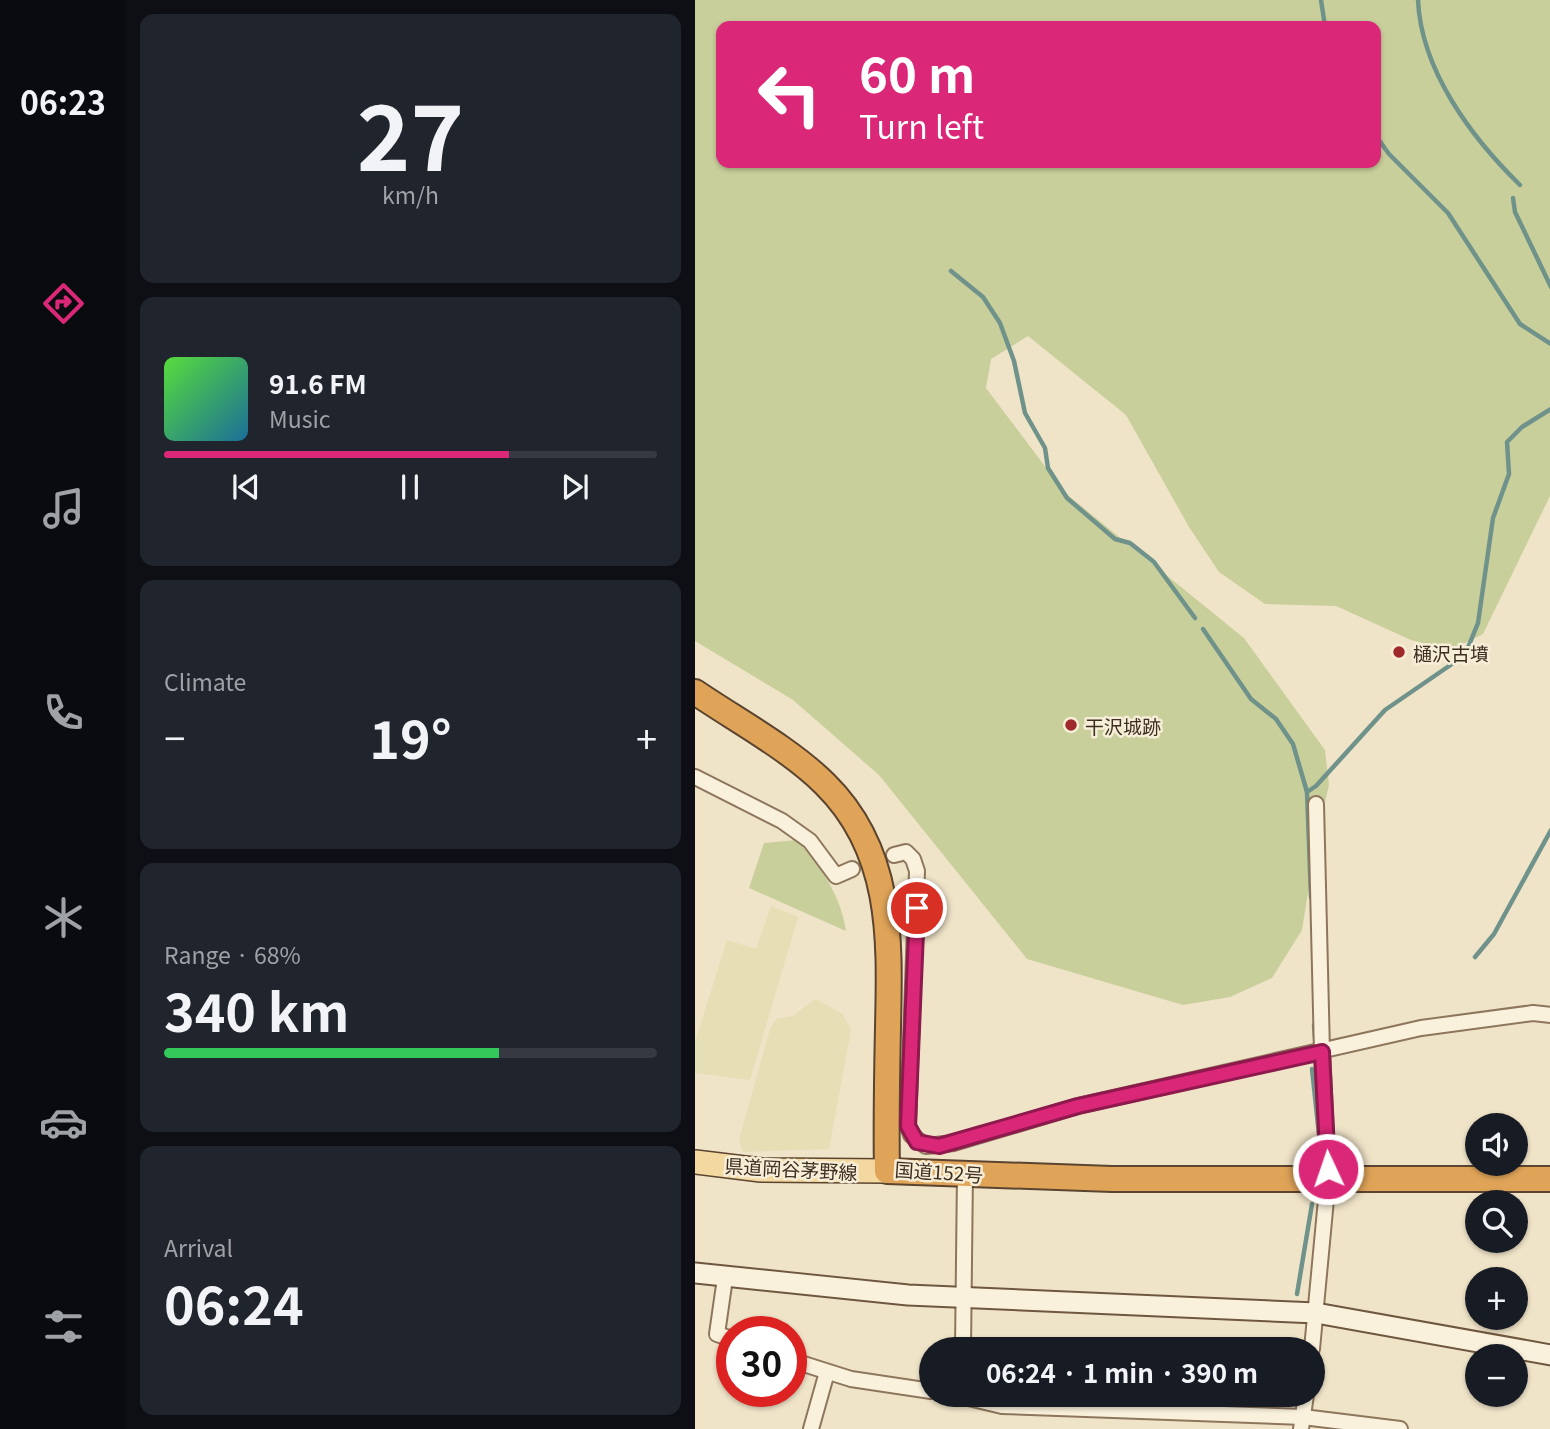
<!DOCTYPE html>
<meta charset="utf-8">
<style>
:root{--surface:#171b24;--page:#20242c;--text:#f1f3f6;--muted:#9ea1a6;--line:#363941;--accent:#db2777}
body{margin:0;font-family:Georgia,"Noto Sans JP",serif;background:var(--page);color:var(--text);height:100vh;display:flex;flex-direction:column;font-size:26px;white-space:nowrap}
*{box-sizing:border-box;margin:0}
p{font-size:23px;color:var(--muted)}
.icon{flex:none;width:38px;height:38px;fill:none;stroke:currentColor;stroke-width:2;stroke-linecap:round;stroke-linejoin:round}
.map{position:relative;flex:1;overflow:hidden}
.side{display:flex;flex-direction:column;gap:14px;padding:14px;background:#0d0f14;width:569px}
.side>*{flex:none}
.hud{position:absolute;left:21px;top:21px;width:665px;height:147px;border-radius:14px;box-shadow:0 2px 5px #0004;background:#db2777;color:#fff;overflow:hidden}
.buttons{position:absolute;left:770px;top:1113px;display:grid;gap:14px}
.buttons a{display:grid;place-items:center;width:63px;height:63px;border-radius:50%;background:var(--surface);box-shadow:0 2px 5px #0004;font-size:35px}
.speed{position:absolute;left:21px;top:1316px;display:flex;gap:14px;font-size:35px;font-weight:700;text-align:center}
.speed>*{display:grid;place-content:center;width:91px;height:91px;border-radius:50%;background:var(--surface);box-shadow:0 2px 5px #0004;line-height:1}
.speed .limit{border:10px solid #d22;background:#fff;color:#111}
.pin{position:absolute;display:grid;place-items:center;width:60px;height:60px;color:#fff;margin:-30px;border:4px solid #fff;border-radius:50%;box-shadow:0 2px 7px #0007}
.me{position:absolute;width:77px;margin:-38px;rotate:357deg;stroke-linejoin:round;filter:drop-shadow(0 0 5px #0008)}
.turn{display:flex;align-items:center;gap:24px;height:147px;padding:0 28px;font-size:32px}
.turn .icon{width:91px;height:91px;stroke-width:2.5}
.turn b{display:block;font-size:49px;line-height:60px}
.big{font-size:52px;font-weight:700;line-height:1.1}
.side .widget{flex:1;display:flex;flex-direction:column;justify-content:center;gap:10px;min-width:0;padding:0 24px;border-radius:14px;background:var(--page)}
.side .dial{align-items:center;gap:0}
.dial b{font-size:91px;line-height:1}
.song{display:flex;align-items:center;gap:21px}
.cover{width:84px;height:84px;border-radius:10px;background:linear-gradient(135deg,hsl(110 70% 55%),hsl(200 70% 35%))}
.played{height:7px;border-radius:4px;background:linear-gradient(90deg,var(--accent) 70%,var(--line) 70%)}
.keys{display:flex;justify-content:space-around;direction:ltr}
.heat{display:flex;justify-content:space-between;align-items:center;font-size:38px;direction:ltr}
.charge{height:10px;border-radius:5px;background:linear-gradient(90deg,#34c759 68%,var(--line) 0)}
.trip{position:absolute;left:224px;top:1337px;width:406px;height:70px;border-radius:35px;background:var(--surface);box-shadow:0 2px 5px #0004;font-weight:700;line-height:70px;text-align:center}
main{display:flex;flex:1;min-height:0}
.menu{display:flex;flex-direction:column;width:126px;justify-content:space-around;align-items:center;background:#090b0e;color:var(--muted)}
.menu .icon{width:49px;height:49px}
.menu .current{color:var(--accent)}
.menu b{font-size:32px;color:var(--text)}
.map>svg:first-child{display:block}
.farmland{fill:#e6deb5}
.green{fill:#c9cf9b;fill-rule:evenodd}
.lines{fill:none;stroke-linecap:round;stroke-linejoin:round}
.stream{stroke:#6f938a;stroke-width:4.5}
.street-casing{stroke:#8d765c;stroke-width:18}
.secondary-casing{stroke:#6f573f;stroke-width:23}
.primary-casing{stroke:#5b4430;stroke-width:26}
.highway-casing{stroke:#5b4430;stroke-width:28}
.street{stroke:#faf1dc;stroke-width:14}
.secondary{stroke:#faf1dc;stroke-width:19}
.primary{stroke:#f3d9a0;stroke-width:23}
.highway{stroke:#e0a458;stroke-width:24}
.route-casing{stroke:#8e194d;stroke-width:18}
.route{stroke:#db2777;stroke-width:12}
.poi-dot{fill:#9e2a2b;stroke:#f7eed8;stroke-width:2.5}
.labels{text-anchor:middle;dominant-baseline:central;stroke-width:5;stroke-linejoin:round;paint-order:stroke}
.poi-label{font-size:19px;fill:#3d2e20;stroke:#f7eed8;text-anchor:start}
.street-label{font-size:19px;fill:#3d2e20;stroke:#f7eed8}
</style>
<main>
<nav class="menu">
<b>06:23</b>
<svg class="icon current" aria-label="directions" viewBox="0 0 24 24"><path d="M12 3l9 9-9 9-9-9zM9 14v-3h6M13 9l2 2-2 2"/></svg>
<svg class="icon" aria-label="music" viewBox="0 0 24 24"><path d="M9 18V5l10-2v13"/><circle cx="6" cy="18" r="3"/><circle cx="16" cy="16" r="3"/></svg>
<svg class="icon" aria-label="phone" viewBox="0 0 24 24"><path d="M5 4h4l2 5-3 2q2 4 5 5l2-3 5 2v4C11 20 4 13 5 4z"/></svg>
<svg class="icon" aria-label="climate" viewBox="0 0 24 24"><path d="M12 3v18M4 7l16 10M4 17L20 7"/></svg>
<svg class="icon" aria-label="car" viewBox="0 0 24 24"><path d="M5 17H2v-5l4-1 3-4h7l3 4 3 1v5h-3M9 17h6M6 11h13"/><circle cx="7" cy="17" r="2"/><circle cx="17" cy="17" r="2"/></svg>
<svg class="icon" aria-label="filters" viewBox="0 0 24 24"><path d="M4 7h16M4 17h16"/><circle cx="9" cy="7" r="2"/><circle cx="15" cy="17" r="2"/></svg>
</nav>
<section class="side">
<div class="widget dial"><b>27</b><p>km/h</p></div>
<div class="widget">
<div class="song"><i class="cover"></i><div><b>91.6 FM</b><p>Music</p></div></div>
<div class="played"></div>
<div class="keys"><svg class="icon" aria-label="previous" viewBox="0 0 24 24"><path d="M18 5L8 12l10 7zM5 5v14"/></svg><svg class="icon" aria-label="pause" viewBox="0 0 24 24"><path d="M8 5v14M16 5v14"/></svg><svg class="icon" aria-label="next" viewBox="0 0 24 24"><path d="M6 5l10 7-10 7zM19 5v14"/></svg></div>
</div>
<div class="widget"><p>Climate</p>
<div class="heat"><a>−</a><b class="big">19°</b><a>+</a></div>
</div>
<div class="widget"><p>Range · 68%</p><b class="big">340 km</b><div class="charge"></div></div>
<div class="widget"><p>Arrival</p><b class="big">06:24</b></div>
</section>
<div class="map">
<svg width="856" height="1429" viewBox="0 0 856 1429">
<rect width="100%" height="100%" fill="#f0e4c8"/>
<!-- farmland -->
<g class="farmland">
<polygon points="76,906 103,917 55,1080 0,1073 0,1042 32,940 61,949"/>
<polygon points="120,999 148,1014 156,1030 134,1149 48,1152 44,1140 75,1029 81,1019 98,1016"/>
</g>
<!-- green -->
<g class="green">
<path d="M0,0H855V496L788,634L756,650L716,640L641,606L570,604L524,572L494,527L431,415L333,336L296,359L291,388L370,493L549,638L630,750L634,785L621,841L607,930L577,978L535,997L488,1005L332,959L184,775L98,700L0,641ZM26,26H681V163H26Z"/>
<path d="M102,840C126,868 145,893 151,931L54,888L69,843Z"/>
</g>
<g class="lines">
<!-- stream -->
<g class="stream">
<polyline points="626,0 630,26"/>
<path d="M723,0C726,70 776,137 825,185"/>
<polyline points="681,136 694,154 753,213 825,324 856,344"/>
<polyline points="818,198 820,212 856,287"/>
<polyline points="256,271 288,297 305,323 319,361 330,413 350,448 353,468 372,498 420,539 435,543 459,562 500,618"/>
<polyline points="508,629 556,699 581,719 598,744 612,792"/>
<polyline points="616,897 612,792 621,786 690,710 770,655 783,623 798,518 814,474 812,442 827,427 856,409"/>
<polyline points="780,957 799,934 856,830"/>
<polyline points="619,1025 620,1038"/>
<polyline points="617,1069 625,1144"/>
<polyline points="602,1294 617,1204"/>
</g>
<defs>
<g id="street">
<polyline points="0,777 87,821 115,841 141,876 157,869"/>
<polyline points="199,855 211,852 218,859 222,871 213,1126 216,1135 231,1146 259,1143 383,1106 726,1028 838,1013 856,1015"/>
<polyline points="30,1278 22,1334 37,1339"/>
<polyline points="268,1349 270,1173"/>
<polyline points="617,1349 633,1178 627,1052 621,804"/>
<polyline points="96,1360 156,1379 236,1391"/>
<polyline points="261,1395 307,1406 608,1417 705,1429"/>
<polyline points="116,1429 132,1372"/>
<polyline points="606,1429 611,1395"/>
</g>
<polyline id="secondary" points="0,1273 213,1295 621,1313 856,1355"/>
<polyline id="primary" points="0,1162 66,1170 192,1171"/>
<path id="highway" d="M0,692C41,720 95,749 130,784C198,851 195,939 193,1027C192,1075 191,1123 192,1171L417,1179H856"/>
</defs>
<!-- street casing -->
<use href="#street" class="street-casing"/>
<!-- secondary casing -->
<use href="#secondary" class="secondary-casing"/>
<!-- primary casing -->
<use href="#primary" class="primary-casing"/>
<!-- highway casing -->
<use href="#highway" class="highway-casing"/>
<!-- street -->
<use href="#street" class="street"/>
<!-- secondary -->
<use href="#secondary" class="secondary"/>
<!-- primary -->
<use href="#primary" class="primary"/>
<!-- highway -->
<use href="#highway" class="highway"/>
</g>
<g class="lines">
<defs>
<polyline id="route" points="222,908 213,1126 222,1142 244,1146 383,1106 627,1052 633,1169"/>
</defs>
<!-- route casing -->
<use href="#route" class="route-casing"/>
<!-- route -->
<use href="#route" class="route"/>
</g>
<!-- markers -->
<g class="poi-dot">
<circle cx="704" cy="652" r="7"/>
<circle cx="376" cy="725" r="7"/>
</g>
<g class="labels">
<!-- poi labels -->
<g class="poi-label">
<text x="718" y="652">樋沢古墳</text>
<text x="390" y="725">干沢城跡</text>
</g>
<!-- street labels -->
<g class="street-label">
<text transform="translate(96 1168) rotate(3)">県道岡谷茅野線</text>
<text transform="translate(244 1171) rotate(4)">国道152号</text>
</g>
</g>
</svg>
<div class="buttons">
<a><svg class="icon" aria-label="sound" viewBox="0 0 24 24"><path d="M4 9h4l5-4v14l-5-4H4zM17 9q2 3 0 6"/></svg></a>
<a><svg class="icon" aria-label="search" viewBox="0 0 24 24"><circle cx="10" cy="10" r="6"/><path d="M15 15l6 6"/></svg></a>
<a>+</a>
<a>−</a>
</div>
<div class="speed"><div class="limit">30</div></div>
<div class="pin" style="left:222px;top:908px;background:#d93025"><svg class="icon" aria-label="arrive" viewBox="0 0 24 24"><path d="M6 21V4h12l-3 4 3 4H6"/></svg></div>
<svg class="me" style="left:633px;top:1169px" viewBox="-20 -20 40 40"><circle r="17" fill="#db2777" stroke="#fff" stroke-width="3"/><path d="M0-11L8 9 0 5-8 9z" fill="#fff"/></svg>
<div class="trip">06:24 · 1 min · 390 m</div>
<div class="hud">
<div class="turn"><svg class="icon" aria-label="left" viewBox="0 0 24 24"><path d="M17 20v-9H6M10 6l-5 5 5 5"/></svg><div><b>60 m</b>Turn left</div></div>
</div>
</div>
</main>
